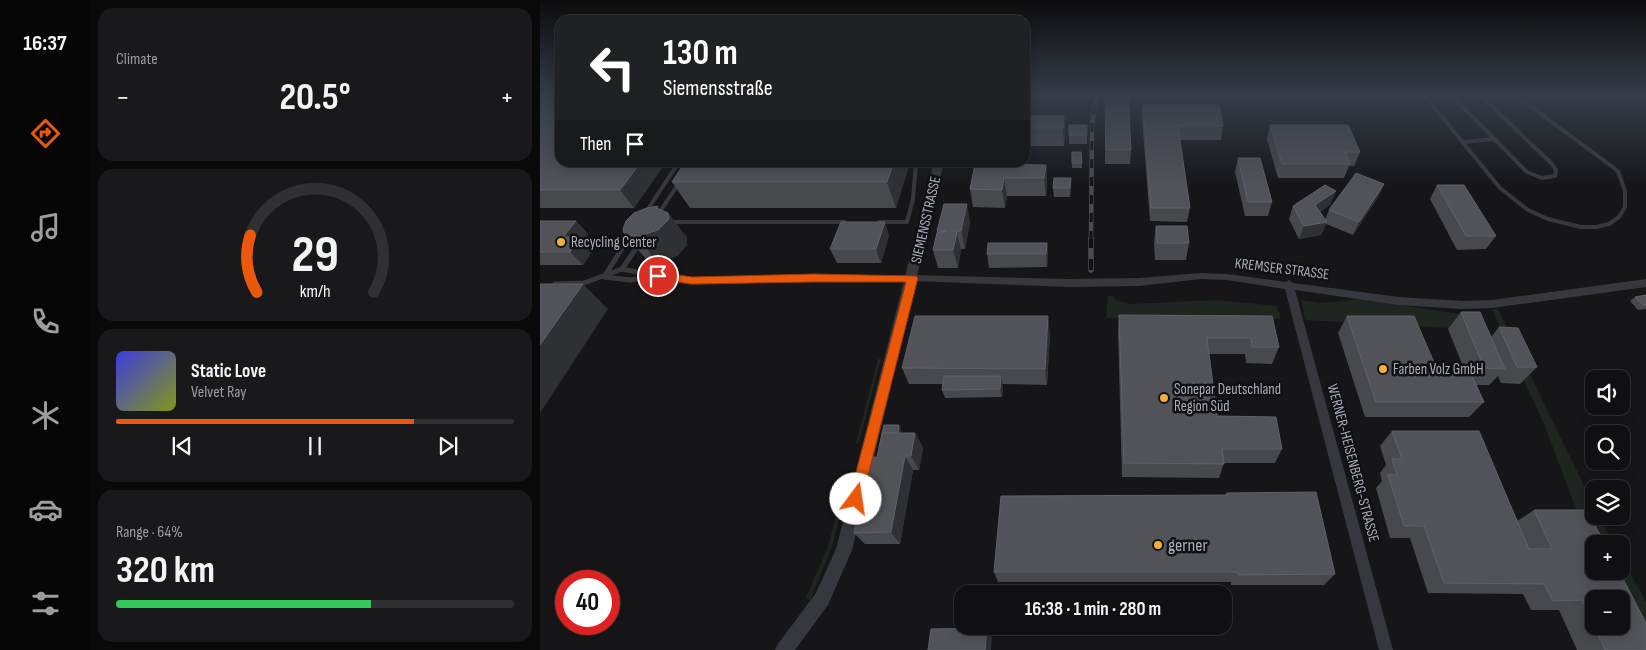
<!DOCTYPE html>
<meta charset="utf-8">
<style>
:root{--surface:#101012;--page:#19191b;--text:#f1f3f6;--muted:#9c9d9f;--line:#303032;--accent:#ea580c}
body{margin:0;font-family:"Sofia Sans Condensed",sans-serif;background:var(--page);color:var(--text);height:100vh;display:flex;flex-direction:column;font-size:19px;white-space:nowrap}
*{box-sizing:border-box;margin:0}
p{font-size:16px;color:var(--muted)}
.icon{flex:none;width:28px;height:28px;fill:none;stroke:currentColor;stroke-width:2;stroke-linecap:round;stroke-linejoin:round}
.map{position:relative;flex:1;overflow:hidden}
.drawer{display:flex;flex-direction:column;gap:8px;padding:8px;background:#09090a;width:450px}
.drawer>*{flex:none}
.hud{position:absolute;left:15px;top:15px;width:475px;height:152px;border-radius:15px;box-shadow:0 2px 12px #0003,0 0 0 1px var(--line);background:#202124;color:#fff;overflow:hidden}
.buttons{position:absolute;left:1045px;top:370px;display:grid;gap:10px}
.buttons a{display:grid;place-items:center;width:45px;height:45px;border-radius:10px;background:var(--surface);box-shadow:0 2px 12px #0003,0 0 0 1px var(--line);font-size:25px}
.speed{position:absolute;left:15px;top:570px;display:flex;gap:10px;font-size:25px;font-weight:700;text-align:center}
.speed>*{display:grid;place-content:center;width:65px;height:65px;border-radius:50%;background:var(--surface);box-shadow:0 2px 12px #0003,0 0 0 1px var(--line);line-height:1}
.speed .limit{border:8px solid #d22;background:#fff;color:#111}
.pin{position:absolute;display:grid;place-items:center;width:42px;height:42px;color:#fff;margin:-21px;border:2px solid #fff;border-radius:50%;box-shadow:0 1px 5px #0007}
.me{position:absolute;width:55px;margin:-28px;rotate:14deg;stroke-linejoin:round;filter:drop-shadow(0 0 4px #0008)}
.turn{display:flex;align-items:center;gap:18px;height:105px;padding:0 25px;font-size:22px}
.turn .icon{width:65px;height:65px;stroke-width:2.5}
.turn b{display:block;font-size:35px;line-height:42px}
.then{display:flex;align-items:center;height:48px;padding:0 25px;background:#0003;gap:10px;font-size:19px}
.big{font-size:38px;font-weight:700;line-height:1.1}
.drawer .widget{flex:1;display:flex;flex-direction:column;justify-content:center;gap:8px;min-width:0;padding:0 18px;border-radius:15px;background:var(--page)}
.drawer .dial{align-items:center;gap:0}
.dial svg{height:130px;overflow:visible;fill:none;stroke:var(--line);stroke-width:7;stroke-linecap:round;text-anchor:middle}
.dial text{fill:var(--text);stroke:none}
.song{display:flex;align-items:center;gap:15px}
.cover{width:60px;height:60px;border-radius:8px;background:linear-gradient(135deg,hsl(240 70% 55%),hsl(70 70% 35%))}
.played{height:5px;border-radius:2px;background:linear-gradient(90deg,var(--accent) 75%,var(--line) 75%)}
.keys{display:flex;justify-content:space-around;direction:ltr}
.heat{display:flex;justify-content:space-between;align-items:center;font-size:28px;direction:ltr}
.charge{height:8px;border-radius:4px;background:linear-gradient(90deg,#34c759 64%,var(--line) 0)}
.trip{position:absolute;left:414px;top:585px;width:278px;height:50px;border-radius:15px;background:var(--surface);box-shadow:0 2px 12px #0003,0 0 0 1px var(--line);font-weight:700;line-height:50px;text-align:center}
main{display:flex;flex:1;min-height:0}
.tab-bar{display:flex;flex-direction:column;width:90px;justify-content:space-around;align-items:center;background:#060607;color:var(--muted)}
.tab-bar .icon{width:35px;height:35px}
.tab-bar .on{color:var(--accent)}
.tab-bar b{font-size:22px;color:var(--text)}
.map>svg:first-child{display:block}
.green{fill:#1e261f}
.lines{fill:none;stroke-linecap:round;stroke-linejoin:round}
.service-far1{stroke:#37383d;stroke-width:4}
.service{stroke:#37383d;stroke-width:5}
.minor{fill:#37383d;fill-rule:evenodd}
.tertiary{fill:#37383d;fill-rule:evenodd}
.rail-far1-casing{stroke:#4a4c52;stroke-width:4.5}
.rail-casing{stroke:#4a4c52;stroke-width:5.5}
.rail-far1{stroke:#111113;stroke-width:3;stroke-dasharray:9;stroke-linecap:butt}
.rail{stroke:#111113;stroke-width:4;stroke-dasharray:11;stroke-linecap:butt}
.wall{fill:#47494d;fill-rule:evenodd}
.shaded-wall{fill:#2f3033}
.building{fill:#525359;stroke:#5f6168}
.route{fill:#ea580c;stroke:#983908}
.poi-dot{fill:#f2b134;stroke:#111113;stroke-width:2}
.labels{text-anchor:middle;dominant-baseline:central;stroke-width:5;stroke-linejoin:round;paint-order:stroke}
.street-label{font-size:15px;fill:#a8adb8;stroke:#111113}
.poi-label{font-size:15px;fill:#a8adb8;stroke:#111113;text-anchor:start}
.near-poi-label{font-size:18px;fill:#a8adb8;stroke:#111113;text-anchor:start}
</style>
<main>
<nav class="tab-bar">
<b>16:37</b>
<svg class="icon on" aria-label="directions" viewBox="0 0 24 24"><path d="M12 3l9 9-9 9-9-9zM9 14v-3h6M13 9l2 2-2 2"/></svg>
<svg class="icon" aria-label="music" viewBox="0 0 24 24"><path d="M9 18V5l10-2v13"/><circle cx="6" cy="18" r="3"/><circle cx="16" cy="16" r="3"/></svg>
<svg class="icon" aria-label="phone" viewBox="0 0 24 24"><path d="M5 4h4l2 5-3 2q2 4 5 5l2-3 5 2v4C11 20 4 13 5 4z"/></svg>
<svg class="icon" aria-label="climate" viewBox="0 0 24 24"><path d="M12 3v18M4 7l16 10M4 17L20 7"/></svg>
<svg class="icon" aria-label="car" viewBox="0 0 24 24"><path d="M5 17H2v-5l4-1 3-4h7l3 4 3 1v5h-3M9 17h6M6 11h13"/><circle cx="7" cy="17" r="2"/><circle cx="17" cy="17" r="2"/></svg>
<svg class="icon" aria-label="filters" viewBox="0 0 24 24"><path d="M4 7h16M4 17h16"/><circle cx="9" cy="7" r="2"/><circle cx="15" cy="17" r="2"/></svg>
</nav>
<section class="drawer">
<div class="widget"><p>Climate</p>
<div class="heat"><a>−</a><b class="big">20.5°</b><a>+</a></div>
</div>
<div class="widget dial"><svg viewBox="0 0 100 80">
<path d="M14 69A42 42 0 1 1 86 69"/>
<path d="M14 69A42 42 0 0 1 10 34" stroke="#ea580c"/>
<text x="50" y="56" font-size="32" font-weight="700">29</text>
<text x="50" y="72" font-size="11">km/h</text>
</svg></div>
<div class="widget">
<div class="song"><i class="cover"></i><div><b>Static Love</b><p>Velvet Ray</p></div></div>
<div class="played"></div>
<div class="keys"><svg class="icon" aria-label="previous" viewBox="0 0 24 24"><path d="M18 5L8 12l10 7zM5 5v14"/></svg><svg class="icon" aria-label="pause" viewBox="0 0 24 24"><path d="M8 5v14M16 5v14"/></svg><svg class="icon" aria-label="next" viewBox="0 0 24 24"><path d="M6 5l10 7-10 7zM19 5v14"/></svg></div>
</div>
<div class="widget"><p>Range · 64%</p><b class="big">320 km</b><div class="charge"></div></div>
</section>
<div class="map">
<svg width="1106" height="650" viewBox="0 0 1106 650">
<rect width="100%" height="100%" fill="#161618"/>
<!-- green -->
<g class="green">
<polygon points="568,296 573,296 576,300 589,304 678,300 737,306 741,319 566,318"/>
<polygon points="824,299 919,314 926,329 765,320 761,300 780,303"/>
<polygon points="958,309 1054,506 1054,516 1059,516 1074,544 1054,544 1041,522 1004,424 952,310"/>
<polygon points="338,359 341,359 319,443 316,443"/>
<polygon points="307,476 310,477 292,547 270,600 266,598 288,547"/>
<polygon points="1081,557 1106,602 1106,650 1066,571 1081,571"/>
</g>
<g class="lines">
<!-- service-far1 -->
<g class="service-far1">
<polyline points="885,96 960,188 988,210 1008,219 1041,227 1056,227 1069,224 1079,217 1085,207 1085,191 1078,171 977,96"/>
<polyline points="912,96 987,172 1002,178 1015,176 1016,170 1012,164 941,96"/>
<polyline points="922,142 954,139"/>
<polyline points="106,212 139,162"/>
<polyline points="117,216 139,183"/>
<polyline points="129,222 305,222"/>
<polyline points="339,222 367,222 373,199 376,162"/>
<polyline points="88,240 92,233"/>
</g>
<!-- service -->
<g class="service">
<polyline points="88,239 64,277 90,280 118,276"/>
<polyline points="99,244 82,269 112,275"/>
<polyline points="15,284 44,283 82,269"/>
</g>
<!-- minor -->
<polygon class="minor" points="118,273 152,277 275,275 372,275 529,279 599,278 661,273 687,274 746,282 749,280 753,283 859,297 922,301 952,300 1106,279 1106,287 952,308 922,309 859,305 755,290 853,650 839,650 745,289 687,280 661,279 599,286 529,287 372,281 275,281 152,285 115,278 113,276"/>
<!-- tertiary -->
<polygon class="tertiary" points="394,162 404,162 312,550 288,605 255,650 235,650 238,644 276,593 296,549"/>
<defs>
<polyline id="rail-far1" points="551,240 552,123 557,96"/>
<polyline id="rail" points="551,270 551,239"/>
</defs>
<!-- rail-far1 casing -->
<use href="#rail-far1" class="rail-far1-casing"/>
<!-- rail casing -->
<use href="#rail" class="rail-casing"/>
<!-- rail-far1 -->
<use href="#rail-far1" class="rail-far1"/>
<!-- rail -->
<use href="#rail" class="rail"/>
</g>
<!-- wall -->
<g class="wall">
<polygon points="0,96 20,96 20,99 16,100 126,162 94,208 0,208"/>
<polygon points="565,96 588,96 591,150 590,164 565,164"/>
<polygon points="603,105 683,126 681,140 640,140 650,208 647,222 610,221 602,118"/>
<polygon points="485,116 524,116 525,134 524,146 485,146"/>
<polygon points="547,125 547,144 529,144 529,135"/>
<polygon points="730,125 820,152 814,166 809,166 804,178 738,178 727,139"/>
<polygon points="532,152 541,152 542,168 532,168"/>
<polygon points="698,158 732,202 728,216 705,216 695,172"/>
<polygon points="145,162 211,162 210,165 236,165 237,162 266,162 268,165 315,165 317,162 370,162 356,208 150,208 132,182"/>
<polygon points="435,164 506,165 507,183 506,196 467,196 465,208 433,207 430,189"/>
<polygon points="844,184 838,197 813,235 786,224 781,235 759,239 749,219 753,206 796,191 790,205 780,212 785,220 789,210"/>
<polygon points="897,185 956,236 946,249 917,250 890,199"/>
<polygon points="531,187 530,197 514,197 513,188"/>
<polygon points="118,206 120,210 128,213 147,238 147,245 137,256 118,263 105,258 84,233"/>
<polygon points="0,221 36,221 48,234 44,240 53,250 43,265 0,265"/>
<polygon points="430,222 425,249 421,249 418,268 398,268 393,250 397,231"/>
<polygon points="616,226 649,243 646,260 615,260 614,243"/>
<polygon points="349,235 341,263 297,263 290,249"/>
<polygon points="507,243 508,256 507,267 449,268 447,254"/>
<polygon points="1106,295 1106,309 1098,310 1090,301 1095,297"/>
<polygon points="921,312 951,337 959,327 997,367 980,384 961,383 958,376 949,385 936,385 944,402 929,417 825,417 798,333 807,316 899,374 926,374 908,329"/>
<polygon points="579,315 732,316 739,347 732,364 706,363 705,354 669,354 677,416 742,449 735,463 684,463 679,478 582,477 578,332"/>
<polygon points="510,333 507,385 463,384 462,397 405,398 402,390 403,384 369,384 362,368"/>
<polygon points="361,429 360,433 375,433 383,448 379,470 373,470 360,544 325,544 314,533 337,457"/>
<path d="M852,431L977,521L994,510L1106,650H1037L1019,610H991L983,594L888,593L870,538H850L836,488L842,481L840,473L846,465L840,446ZM1054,599L1081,626H1054Z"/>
<polygon points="687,493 795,574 784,585 691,585 691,582 458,582 454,572 685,495"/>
</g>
<!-- shaded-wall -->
<g class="shaded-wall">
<polygon points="0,96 13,96 16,99 0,116"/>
<polygon points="524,116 525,134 524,146 523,128"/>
<polygon points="101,162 126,162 94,208 80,190"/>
<polygon points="181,162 211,162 200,182 180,165"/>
<polygon points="261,162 266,162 275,182 260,165"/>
<polygon points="354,162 370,162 356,208 347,182"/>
<polygon points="506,165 507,183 506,196 504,178"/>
<polygon points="464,178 467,196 465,208 462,190"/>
<polygon points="844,184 838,197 813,235 819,222"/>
<polygon points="796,191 790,205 770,219 775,205"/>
<polygon points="427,204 430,222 425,249 421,231"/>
<polygon points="118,206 128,220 128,213 147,238 147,245 137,256 118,263 97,237"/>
<polygon points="36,221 48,234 44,240 53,250 43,265 30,252 23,237"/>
<polygon points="345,222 349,235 341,263 336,249"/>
<polygon points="787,222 781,235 759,239 764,226"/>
<polygon points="417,233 421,250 418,268 413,250"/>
<polygon points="507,243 508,256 507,267 506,254"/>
<polygon points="43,284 68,309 0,413 0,345"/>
<polygon points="508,316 510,333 507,385 505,369"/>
<polygon points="461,376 463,384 462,397 460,389"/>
<polygon points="359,425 361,429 360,437 358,433"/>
<polygon points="375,433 383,448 379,470 371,456"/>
<polygon points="365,456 373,470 360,544 351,532"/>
<polygon points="447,628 452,637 451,650 445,650"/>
</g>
<!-- building -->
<g class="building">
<polygon points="565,96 588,96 591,150 566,150"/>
<polygon points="0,100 20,100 20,162 101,162 80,190 0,190"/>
<polygon points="603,105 679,105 683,126 638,126 650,208 611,208"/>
<polygon points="485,116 524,116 523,128 485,128"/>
<rect x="529" y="125" width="18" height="10"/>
<polygon points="730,125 808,125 820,152 805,152 810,164 742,164"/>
<polygon points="532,152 541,152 542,163 532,163"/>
<polygon points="698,158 720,158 732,202 708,202"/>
<polygon points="145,162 181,162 180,165 236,165 237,162 261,162 260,165 315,165 317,162 354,162 347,182 132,182"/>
<polygon points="435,164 506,165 504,178 464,178 462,190 430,189"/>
<polygon points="816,173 844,184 819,222 789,210"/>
<polygon points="514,178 531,178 530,188 513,188"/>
<polygon points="785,185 796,191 775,205 787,222 764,226 753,206"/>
<polygon points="897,185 924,185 956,236 926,236"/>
<polygon points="404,204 427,204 421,231 415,231 417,233 413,250 393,250 397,233 406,231 397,231"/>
<polygon points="118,206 116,208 128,213 129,219 118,230 97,237 84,233 83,229 86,221 94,213 107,208"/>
<polygon points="0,221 36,221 23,237 41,237 30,252 0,252"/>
<polygon points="301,222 345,222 336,249 290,249"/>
<polygon points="616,226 647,226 649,243 617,243"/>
<polygon points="448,243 507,243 506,254 447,254"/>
<polygon points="0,284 43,284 0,345"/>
<polygon points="1106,295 1106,305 1103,305 1095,297"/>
<polygon points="921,312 940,312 965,369 944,368"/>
<polygon points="579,315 732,316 739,347 712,347 711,338 667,338 677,416 736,417 742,449 682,449 684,464 584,463"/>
<polygon points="375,316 508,316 505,369 362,368"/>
<polygon points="807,316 874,316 899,374 931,374 944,402 836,402"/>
<polygon points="959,327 978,328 997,367 977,367"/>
<polygon points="404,376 461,376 460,389 402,390"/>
<polygon points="344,425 359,425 358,433 342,433"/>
<polygon points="852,431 939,431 989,549 1012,549 994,510 1047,510 1065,544 1054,544 1054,571 1079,571 1106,623 1106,650 1065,650 1054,626 1081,626 1081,599 1054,599 1054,625 1042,600 1013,601 1004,584 904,583 884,526 864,526 848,475 857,475 852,459 862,459"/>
<polygon points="342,433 375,433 371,456 365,456 351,532 314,533 331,457 337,457"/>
<polygon points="776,492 795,574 698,575 698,572 454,572 461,496 687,495 687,493"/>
<polygon points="447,628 445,650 388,650 391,629"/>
</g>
<!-- sky -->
<linearGradient id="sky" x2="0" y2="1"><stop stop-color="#0c0c0d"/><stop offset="0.51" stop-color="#363c48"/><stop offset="1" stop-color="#363c48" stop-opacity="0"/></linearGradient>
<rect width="1106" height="187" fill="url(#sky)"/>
<!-- route -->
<polygon class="route" points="118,272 152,277 274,274 376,276 378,278 321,503 316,505 311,503 309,499 366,282 274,282 152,284 114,279 113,276 114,273"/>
<!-- markers -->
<g class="poi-dot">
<circle cx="21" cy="242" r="5"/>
<circle cx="843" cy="369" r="5"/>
<circle cx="624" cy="398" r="5"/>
<circle cx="618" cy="545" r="5"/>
</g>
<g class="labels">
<!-- street labels -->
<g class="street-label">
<text transform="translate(386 220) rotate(-77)">SIEMENSSTRASSE</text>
<text transform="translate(742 269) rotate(7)">KREMSER STRASSE</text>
<text transform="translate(813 463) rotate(75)">WERNER-HEISENBERG-STRASSE</text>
</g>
<!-- poi labels -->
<g class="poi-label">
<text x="31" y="242">Recycling Center</text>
<text x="853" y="369">Farben Volz GmbH</text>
<text x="634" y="389">Sonepar Deutschland<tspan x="634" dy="17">Region Süd</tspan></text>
</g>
<!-- near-poi labels -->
<g class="near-poi-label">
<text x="628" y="545">gerner</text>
</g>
</g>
</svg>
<div class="buttons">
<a><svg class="icon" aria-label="sound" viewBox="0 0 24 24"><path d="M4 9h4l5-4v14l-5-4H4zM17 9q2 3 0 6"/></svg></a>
<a><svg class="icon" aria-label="search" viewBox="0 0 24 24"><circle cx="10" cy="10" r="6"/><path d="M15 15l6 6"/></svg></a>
<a><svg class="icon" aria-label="layers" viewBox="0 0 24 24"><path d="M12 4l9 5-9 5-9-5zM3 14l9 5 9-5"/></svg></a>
<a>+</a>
<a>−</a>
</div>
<div class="speed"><div class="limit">40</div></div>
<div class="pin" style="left:118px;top:276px;background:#d93025"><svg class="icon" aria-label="arrive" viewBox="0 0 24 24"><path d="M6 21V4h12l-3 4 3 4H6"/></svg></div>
<svg class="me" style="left:316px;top:499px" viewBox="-20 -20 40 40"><circle r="19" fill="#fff"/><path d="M0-13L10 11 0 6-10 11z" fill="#ea580c"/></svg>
<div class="trip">16:38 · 1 min · 280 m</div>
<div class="hud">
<div class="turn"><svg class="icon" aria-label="left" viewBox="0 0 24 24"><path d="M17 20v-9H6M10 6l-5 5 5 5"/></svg><div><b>130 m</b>Siemensstraße</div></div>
<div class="then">Then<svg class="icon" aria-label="arrive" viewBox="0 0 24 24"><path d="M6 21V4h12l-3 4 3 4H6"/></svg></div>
</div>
</div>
</main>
